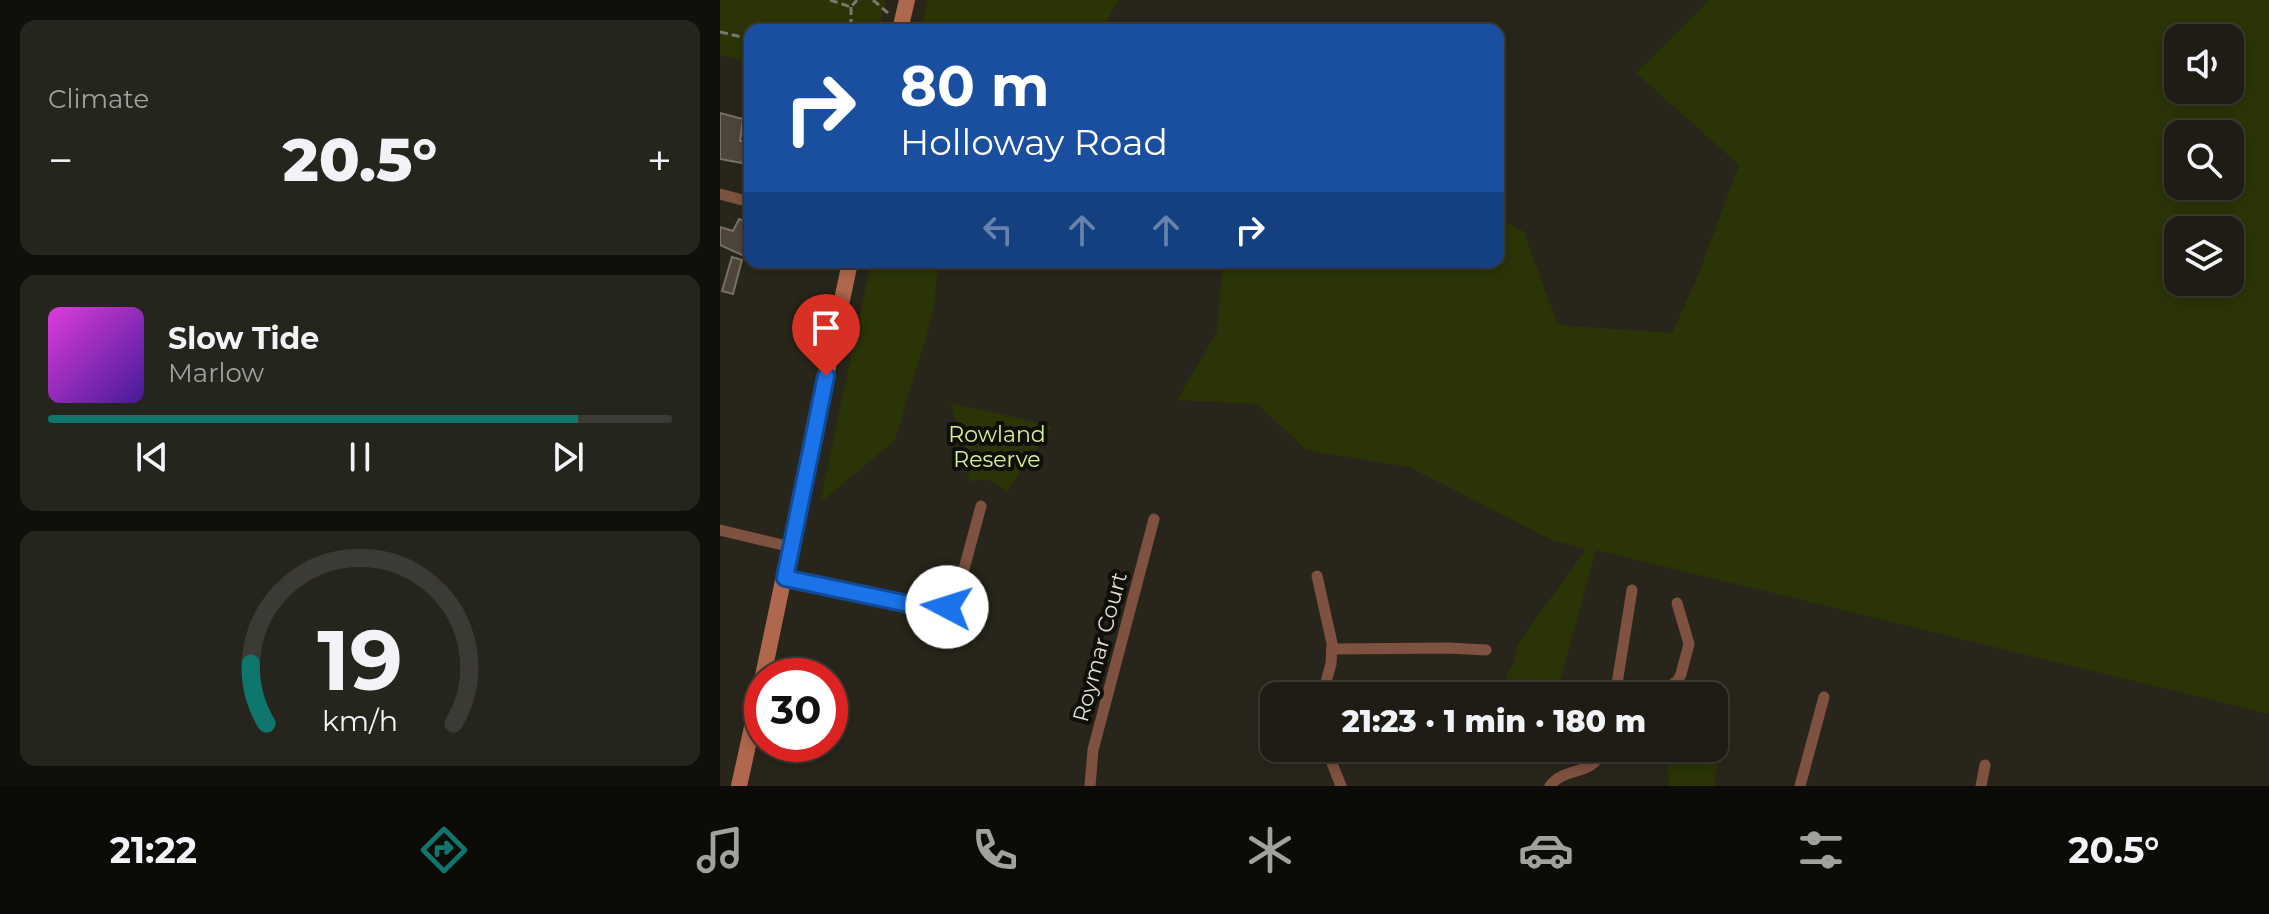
<!DOCTYPE html>
<meta charset="utf-8">
<style>
:root{--surface:#1e1c14;--page:#26251d;--text:#f1f3f6;--muted:#a1a1a0;--line:#3c3a34;--accent:#0f766e}
body{margin:0;font-family:Montserrat,sans-serif;background:var(--page);color:var(--text);height:100vh;display:flex;flex-direction:column;font-size:30px;white-space:nowrap}
*{box-sizing:border-box;margin:0}
p{font-size:26px;color:var(--muted)}
.icon{flex:none;width:44px;height:44px;fill:none;stroke:currentColor;stroke-width:2;stroke-linecap:round;stroke-linejoin:round}
.map{position:relative;flex:1;overflow:hidden}
.drawer{display:flex;flex-direction:column;gap:20px;padding:20px;background:#100f0b;width:720px}
.drawer>*{flex:none}
.banner{position:absolute;left:24px;top:24px;width:760px;height:244px;border-radius:16px;box-shadow:0 4px 12px #0003,0 0 0 2px var(--line);background:#1a4fa0;color:#fff;overflow:hidden}
.tools{position:absolute;left:1444px;top:24px;display:grid;gap:16px}
.tools a{display:grid;place-items:center;width:80px;height:80px;border-radius:16px;background:var(--surface);box-shadow:0 4px 12px #0003,0 0 0 2px var(--line);font-size:40px}
.speed{position:absolute;left:24px;top:658px;display:flex;gap:16px;font-size:40px;font-weight:700;text-align:center}
.speed>*{display:grid;place-content:center;width:104px;height:104px;border-radius:50%;background:var(--surface);box-shadow:0 4px 12px #0003,0 0 0 2px var(--line);line-height:1}
.speed .limit{border:12px solid #d22;background:#fff;color:#111}
.pin{position:absolute;display:grid;place-items:center;width:68px;height:68px;color:#fff;margin:-82px -34px;border-radius:50% 50% 50% 0;rotate:-45deg;box-shadow:0 0 8px #0007}
.pin .icon{rotate:45deg}
.me{position:absolute;width:88px;margin:-44px;rotate:275deg;stroke-linejoin:round;filter:drop-shadow(0 0 6px #0008)}
.turn{display:flex;align-items:center;gap:28px;height:168px;padding:0 24px;font-size:36px}
.turn .icon{width:104px;height:104px;stroke-width:2.5}
.turn b{display:block;font-size:56px;line-height:68px}
.lanes{display:flex;align-items:center;height:76px;padding:0 24px;background:#0003;justify-content:center;gap:40px;direction:ltr}
.lanes .off{opacity:.35}
.big{font-size:60px;font-weight:800;line-height:1.1}
.drawer .tile{flex:1;display:flex;flex-direction:column;justify-content:center;gap:12px;min-width:0;padding:0 28px;border-radius:16px;background:var(--page)}
.drawer .dial{align-items:center;gap:0}
.dial svg{height:208px;overflow:visible;fill:none;stroke:var(--line);stroke-width:7;stroke-linecap:round;text-anchor:middle}
.dial text{fill:var(--text);stroke:none}
.song{display:flex;align-items:center;gap:24px}
.cover{width:96px;height:96px;border-radius:12px;background:linear-gradient(135deg,hsl(300 70% 55%),hsl(260 70% 35%))}
.played{height:8px;border-radius:4px;background:linear-gradient(90deg,var(--accent) 85%,var(--line) 85%)}
.keys{display:flex;justify-content:space-around;direction:ltr}
.heat{display:flex;justify-content:space-between;align-items:center;font-size:44px;direction:ltr}
.trip{position:absolute;left:540px;top:682px;width:468px;height:80px;border-radius:16px;background:var(--surface);box-shadow:0 4px 12px #0003,0 0 0 2px var(--line);font-weight:800;line-height:80px;text-align:center}
.tab-bar{display:flex;height:128px;justify-content:space-around;align-items:center;background:#0c0b08;color:var(--muted)}
.tab-bar .icon{width:56px;height:56px}
.tab-bar .active{color:var(--accent)}
.tab-bar b{font-size:36px;color:var(--text)}
main{display:flex;flex:1;min-height:0}
.map>svg:first-child{display:block}
.green{fill:#2a3407;fill-rule:evenodd}
.building{fill:#4d453a;stroke:#787064;stroke-width:2}
.lines{fill:none;stroke-linecap:round;stroke-linejoin:round}
.path{stroke:#7a786e;stroke-width:3;stroke-dasharray:8 4;stroke-linecap:butt}
.minor{stroke:#7e5140;stroke-width:11}
.secondary{stroke:#af684d;stroke-width:16}
.route-casing{stroke:#114b97;stroke-width:20}
.route{stroke:#1a73e8;stroke-width:14}
.labels{text-anchor:middle;dominant-baseline:central;stroke-width:8;stroke-linejoin:round;paint-order:stroke}
.park-label{font-size:22px;fill:#d6f097;stroke:#0f0e09}
.street-label{font-size:22px;fill:#deddd5;stroke:#0f0e09}
</style>
<main>
<section class="drawer">
<div class="tile"><p>Climate</p>
<div class="heat"><a>−</a><b class="big">20.5°</b><a>+</a></div>
</div>
<div class="tile">
<div class="song"><i class="cover"></i><div><b>Slow Tide</b><p>Marlow</p></div></div>
<div class="played"></div>
<div class="keys"><svg class="icon" aria-label="previous" viewBox="0 0 24 24"><path d="M18 5L8 12l10 7zM5 5v14"/></svg><svg class="icon" aria-label="pause" viewBox="0 0 24 24"><path d="M8 5v14M16 5v14"/></svg><svg class="icon" aria-label="next" viewBox="0 0 24 24"><path d="M6 5l10 7-10 7zM19 5v14"/></svg></div>
</div>
<div class="tile dial"><svg viewBox="0 0 100 80">
<path d="M14 69A42 42 0 1 1 86 69"/>
<path d="M14 69A42 42 0 0 1 8 46" stroke="#0f766e"/>
<text x="50" y="56" font-size="32" font-weight="700">19</text>
<text x="50" y="72" font-size="11">km/h</text>
</svg></div>
</section>
<div class="map">
<svg width="1549" height="786" viewBox="0 0 1549 786">
<rect width="100%" height="100%" fill="#28261a"/>
<!-- green -->
<g class="green">
<polygon points="0,0 165,0 159,30 30,30 30,63 0,55"/>
<polygon points="207,0 399,0 381,30 201,30"/>
<path d="M989,0H1549V714L876,550L836,696H792L786,676L795,660L797,645L866,549L832,540L689,467L586,450L538,404L457,400L497,332L503,262H778V217L803,231L838,325L952,333L977,278L1019,165L916,73ZM1458,38H1510V90H1458ZM1458,134H1510V186H1458ZM1458,230H1510V282H1458Z"/>
<polygon points="151,262 219,262 213,313 175,440 100,503"/>
<path d="M231,403L333,426L286,493C276,481 264,476 250,482Z"/>
<polygon points="946,748 987,748 998,766 994,779 996,786 949,786"/>
</g>
<!-- building -->
<g class="building">
<polygon points="0,113 23,119 20,141 28,142 22,163 0,159"/>
<polygon points="19,219 30,224 30,256 23,253 22,255 0,245 0,227 13,231"/>
<polygon points="12,257 22,260 13,294 2,291"/>
</g>
<g class="lines">
<!-- path -->
<g class="path">
<polyline points="110,0 131,7 137,0"/>
<polyline points="153,0 168,13"/>
<polyline points="131,7 131,30"/>
<polyline points="0,32 30,39"/>
</g>
<!-- minor -->
<g class="minor">
<polyline points="0,194 30,202"/>
<polyline points="0,530 71,547"/>
<polyline points="597,576 612,643 611,664 602,696"/>
<polyline points="65,578 212,609 227,607 237,595 261,506"/>
<polyline points="612,649 729,648 766,650"/>
<polyline points="895,693 952,685 958,680 961,674 969,644 957,603"/>
<polyline points="895,696 912,590"/>
<polyline points="606,748 621,786"/>
<polyline points="370,786 373,750 434,519"/>
<path d="M830,786C845,765 875,778 882,748"/>
<polyline points="1080,786 1104,697"/>
<polyline points="1261,786 1265,765"/>
</g>
<!-- secondary -->
<g class="secondary">
<polyline points="180,30 187,0"/>
<polyline points="43,676 130,262"/>
<polyline points="19,786 42,682"/>
</g>
</g>
<g class="lines">
<defs>
<polyline id="route" points="106,376 65,578 212,609 227,607"/>
</defs>
<!-- route casing -->
<use href="#route" class="route-casing"/>
<!-- route -->
<use href="#route" class="route"/>
</g>
<g class="labels">
<!-- park labels -->
<g class="park-label">
<text x="277" y="434">Rowland<tspan x="277" dy="25">Reserve</tspan></text>
</g>
<!-- street labels -->
<g class="street-label">
<text transform="translate(380 647) rotate(-75)">Roymar Court</text>
</g>
</g>
</svg>
<div class="tools">
<a><svg class="icon" aria-label="sound" viewBox="0 0 24 24"><path d="M4 9h4l5-4v14l-5-4H4zM17 9q2 3 0 6"/></svg></a>
<a><svg class="icon" aria-label="search" viewBox="0 0 24 24"><circle cx="10" cy="10" r="6"/><path d="M15 15l6 6"/></svg></a>
<a><svg class="icon" aria-label="layers" viewBox="0 0 24 24"><path d="M12 4l9 5-9 5-9-5zM3 14l9 5 9-5"/></svg></a>
</div>
<div class="speed"><div class="limit">30</div></div>
<div class="pin" style="left:106px;top:376px;background:#d93025"><svg class="icon" aria-label="arrive" viewBox="0 0 24 24"><path d="M6 21V4h12l-3 4 3 4H6"/></svg></div>
<svg class="me" style="left:227px;top:607px" viewBox="-20 -20 40 40"><circle r="19" fill="#fff"/><path d="M0-13L10 11 0 6-10 11z" fill="#1a73e8"/></svg>
<div class="trip">21:23 · 1 min · 180 m</div>
<div class="banner">
<div class="turn"><svg class="icon" aria-label="right" viewBox="0 0 24 24"><path d="M7 20v-9h11M14 6l5 5-5 5"/></svg><div><b>80 m</b>Holloway Road</div></div>
<div class="lanes"><svg class="icon off" aria-label="left" viewBox="0 0 24 24"><path d="M17 20v-9H6M10 6l-5 5 5 5"/></svg><svg class="icon off" aria-label="ahead" viewBox="0 0 24 24"><path d="M12 20V5M6 11l6-6 6 6"/></svg><svg class="icon off" aria-label="ahead" viewBox="0 0 24 24"><path d="M12 20V5M6 11l6-6 6 6"/></svg><svg class="icon" aria-label="right" viewBox="0 0 24 24"><path d="M7 20v-9h11M14 6l5 5-5 5"/></svg></div>
</div>
</div>
</main>
<nav class="tab-bar">
<b>21:22</b>
<svg class="icon active" aria-label="directions" viewBox="0 0 24 24"><path d="M12 3l9 9-9 9-9-9zM9 14v-3h6M13 9l2 2-2 2"/></svg>
<svg class="icon" aria-label="music" viewBox="0 0 24 24"><path d="M9 18V5l10-2v13"/><circle cx="6" cy="18" r="3"/><circle cx="16" cy="16" r="3"/></svg>
<svg class="icon" aria-label="phone" viewBox="0 0 24 24"><path d="M5 4h4l2 5-3 2q2 4 5 5l2-3 5 2v4C11 20 4 13 5 4z"/></svg>
<svg class="icon" aria-label="climate" viewBox="0 0 24 24"><path d="M12 3v18M4 7l16 10M4 17L20 7"/></svg>
<svg class="icon" aria-label="car" viewBox="0 0 24 24"><path d="M5 17H2v-5l4-1 3-4h7l3 4 3 1v5h-3M9 17h6M6 11h13"/><circle cx="7" cy="17" r="2"/><circle cx="17" cy="17" r="2"/></svg>
<svg class="icon" aria-label="filters" viewBox="0 0 24 24"><path d="M4 7h16M4 17h16"/><circle cx="9" cy="7" r="2"/><circle cx="15" cy="17" r="2"/></svg>
<b>20.5°</b>
</nav>
